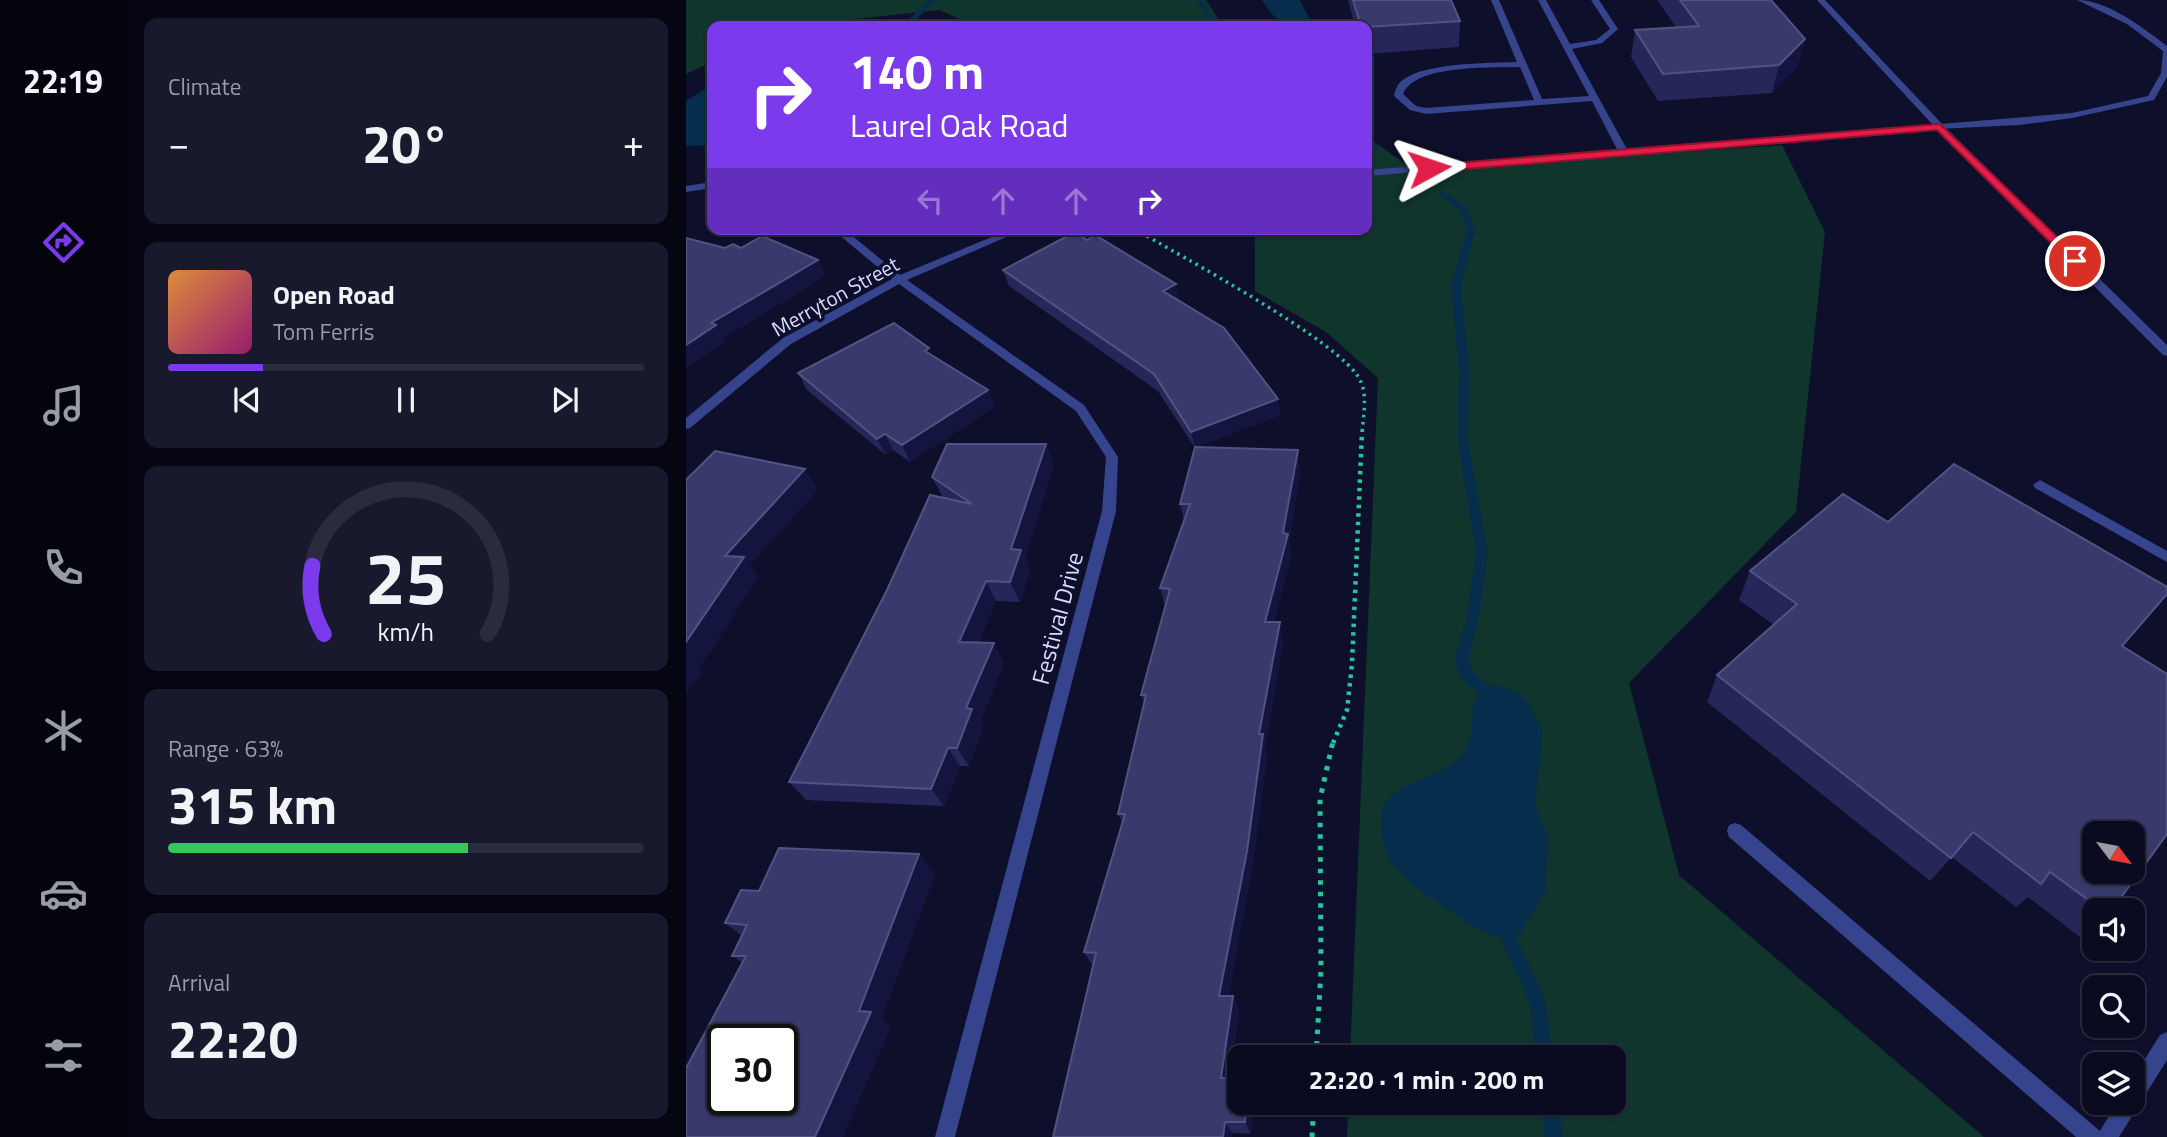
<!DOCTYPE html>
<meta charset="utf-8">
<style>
:root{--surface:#0a0b20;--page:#18192d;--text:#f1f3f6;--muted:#999ba5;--line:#2a2b3e;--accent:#7c3aed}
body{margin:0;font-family:"Titillium Web",sans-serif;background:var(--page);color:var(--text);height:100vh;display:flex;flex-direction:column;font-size:26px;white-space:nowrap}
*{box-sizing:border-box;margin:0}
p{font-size:23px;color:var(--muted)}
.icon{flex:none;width:38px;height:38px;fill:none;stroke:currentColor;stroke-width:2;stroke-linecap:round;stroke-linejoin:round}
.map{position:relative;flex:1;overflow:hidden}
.panel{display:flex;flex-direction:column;gap:18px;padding:18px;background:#060612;width:560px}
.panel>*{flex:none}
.guide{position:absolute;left:21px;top:21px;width:665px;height:214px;border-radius:14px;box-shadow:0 2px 5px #0004,0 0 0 2px var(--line);background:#7c3aed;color:#fff;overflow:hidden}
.needle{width:46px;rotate:122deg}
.controls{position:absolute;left:1396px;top:821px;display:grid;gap:14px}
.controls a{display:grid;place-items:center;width:63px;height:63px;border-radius:14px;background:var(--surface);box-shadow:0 2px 5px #0004,0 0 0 2px var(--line);font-size:35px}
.speed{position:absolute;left:21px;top:1024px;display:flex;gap:14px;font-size:35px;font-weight:700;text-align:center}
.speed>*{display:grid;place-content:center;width:91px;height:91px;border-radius:50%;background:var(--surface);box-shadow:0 2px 5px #0004,0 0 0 2px var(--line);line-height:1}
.speed .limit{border:4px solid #111;border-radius:10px;background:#fff;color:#111}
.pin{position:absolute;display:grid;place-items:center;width:60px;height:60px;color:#fff;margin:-30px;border:4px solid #fff;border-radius:50%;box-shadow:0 2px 7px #0007}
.me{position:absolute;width:77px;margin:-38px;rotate:85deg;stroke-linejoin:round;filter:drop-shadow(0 0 5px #0008)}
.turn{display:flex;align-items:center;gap:24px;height:147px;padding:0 28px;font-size:32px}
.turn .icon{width:91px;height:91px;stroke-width:2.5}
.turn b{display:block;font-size:49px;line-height:60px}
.lanes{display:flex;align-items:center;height:66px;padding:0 28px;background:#0003;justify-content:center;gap:35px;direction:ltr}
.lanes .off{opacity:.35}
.big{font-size:52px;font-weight:700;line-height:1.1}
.panel .widget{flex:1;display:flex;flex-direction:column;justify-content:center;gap:10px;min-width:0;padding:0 24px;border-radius:14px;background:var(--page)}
.panel .dial{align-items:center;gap:0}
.dial svg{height:182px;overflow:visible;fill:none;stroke:var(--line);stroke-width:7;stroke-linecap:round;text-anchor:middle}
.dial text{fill:var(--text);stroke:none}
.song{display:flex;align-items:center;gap:21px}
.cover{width:84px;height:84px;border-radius:10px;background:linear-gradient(135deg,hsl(30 70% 55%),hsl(320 70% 35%))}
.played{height:7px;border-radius:4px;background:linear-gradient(90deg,var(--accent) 20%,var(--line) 20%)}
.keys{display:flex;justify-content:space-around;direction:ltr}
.heat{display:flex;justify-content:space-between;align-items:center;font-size:38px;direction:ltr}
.charge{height:10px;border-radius:5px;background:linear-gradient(90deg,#34c759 63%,var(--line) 0)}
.trip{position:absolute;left:541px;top:1045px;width:399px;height:70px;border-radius:14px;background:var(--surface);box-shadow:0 2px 5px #0004,0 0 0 2px var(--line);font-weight:700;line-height:70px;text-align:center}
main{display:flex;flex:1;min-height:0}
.tabs{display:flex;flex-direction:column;width:126px;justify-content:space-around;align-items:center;background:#04040d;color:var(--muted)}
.tabs .icon{width:49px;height:49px}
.tabs .active{color:var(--accent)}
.tabs b{font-size:32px;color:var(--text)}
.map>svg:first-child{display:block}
.green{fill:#10352c}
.water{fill:#062e4c}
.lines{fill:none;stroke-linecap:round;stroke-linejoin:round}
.stream{fill:#062e4c;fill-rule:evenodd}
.path-far2{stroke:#25c69a;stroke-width:3.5;stroke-dasharray:2.5 4.5;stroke-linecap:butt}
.path-far1{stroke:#25c69a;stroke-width:4.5;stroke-dasharray:3.5 5;stroke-linecap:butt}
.path{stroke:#25c69a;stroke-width:5;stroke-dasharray:4.5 7;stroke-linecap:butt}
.lane{fill:#35448d;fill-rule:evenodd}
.street{fill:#35448d;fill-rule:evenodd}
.wall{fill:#252759}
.shaded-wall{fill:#14153f}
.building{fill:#383a6b;stroke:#515382;stroke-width:2;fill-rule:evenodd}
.route{fill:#e11d48;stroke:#92132f;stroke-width:2}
.labels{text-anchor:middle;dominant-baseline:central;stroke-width:7;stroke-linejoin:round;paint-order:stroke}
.far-street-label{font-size:21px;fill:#d7dbff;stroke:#0e0f2a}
.street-label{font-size:24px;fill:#d7dbff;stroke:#0e0f2a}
</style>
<main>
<nav class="tabs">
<b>22:19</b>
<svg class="icon active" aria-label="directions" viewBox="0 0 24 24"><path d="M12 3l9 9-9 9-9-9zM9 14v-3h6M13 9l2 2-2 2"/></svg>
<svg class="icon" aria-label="music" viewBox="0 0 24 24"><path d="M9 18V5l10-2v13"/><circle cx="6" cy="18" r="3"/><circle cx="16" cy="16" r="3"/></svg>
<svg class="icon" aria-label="phone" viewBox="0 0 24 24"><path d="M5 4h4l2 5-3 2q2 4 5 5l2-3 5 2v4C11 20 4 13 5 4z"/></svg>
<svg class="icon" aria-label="climate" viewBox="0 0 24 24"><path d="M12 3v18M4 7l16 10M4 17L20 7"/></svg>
<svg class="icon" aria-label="car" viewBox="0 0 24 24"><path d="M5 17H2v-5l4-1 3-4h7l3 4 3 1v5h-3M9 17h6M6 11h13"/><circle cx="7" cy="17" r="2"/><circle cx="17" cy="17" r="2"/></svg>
<svg class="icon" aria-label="filters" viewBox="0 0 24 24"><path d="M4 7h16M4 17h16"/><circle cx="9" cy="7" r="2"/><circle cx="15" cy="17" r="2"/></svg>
</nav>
<section class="panel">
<div class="widget"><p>Climate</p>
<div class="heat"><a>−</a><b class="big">20°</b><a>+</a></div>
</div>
<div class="widget">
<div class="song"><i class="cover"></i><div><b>Open Road</b><p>Tom Ferris</p></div></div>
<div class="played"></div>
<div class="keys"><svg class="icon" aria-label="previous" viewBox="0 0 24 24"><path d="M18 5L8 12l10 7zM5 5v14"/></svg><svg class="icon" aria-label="pause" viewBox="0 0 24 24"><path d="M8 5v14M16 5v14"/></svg><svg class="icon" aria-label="next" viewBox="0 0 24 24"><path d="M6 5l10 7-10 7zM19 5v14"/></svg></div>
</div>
<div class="widget dial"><svg viewBox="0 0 100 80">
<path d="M14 69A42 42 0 1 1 86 69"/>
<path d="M14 69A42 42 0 0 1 9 39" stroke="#7c3aed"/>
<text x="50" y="56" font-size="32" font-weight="700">25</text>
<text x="50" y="72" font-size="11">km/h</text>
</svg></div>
<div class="widget"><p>Range · 63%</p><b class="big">315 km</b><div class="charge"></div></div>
<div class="widget"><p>Arrival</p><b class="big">22:20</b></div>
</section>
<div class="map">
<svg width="1481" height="1137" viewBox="0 0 1481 1137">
<rect width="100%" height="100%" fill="#0e0f2a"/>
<!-- green -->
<g class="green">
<polygon points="0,0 520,0 537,26 288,26 254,10 101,26 26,26 26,62 0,74"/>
<polygon points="681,137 730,171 1096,145 1139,232 1110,512 943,683 993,875 1298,1137 661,1137 662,1103 928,1102 928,1057 664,1057 692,378 640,332 569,291 569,229 681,229"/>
</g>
<!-- water -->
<g class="water">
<path d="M576,0H614L624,20L622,26C593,26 592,23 576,0Z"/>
<polygon points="26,85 26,145 0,146 0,101"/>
<path d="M800,685L817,687L831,692L842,702L857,731L849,807L862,837L859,894L834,934C826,934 815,937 807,935C787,930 719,882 707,865C697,851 690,820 699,804C715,778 757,778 775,756C797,731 775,704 800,685Z"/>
</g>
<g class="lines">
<!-- stream -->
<g class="stream">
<polygon points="244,0 251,0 223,26 216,26"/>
<polygon points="510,0 516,0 532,26 526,26"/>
<polygon points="681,138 693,147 693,151 687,151 681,144"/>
<polygon points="757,191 781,208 789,231 775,284 783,371 782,440 802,554 792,621 783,658 783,665 790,675 806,688 812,699 810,703 805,705 800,703 796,696 780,683 770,666 769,658 780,621 790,554 772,440 773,371 765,284 781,231 774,211 753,194"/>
<polygon points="814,912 820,915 855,989 860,1006 867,1057 849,1057 844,1006 839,991 806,920 808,915"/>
<polygon points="854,1102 872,1102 877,1137 859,1137"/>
</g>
<!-- path-far2 -->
<path class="path-far2" d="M449,229C492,255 656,342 674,380C682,395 677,417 676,433"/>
<!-- path-far1 -->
<polyline class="path-far1" points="647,743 661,710 666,664 676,431"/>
<!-- path -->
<g class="path">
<polyline points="630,1057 635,970 634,799 647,741"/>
<polyline points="626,1137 628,1102"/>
</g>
<!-- lane -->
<g class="lane">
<path d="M805,0H813L856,99L903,96L852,0H860L884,44L910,40L924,29L905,0H913L932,29L916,43L886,49L943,153L941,155L933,153L906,101L740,114L724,110L709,97L708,95C709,92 710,88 712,85C728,62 805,63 831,62ZM834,67L848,100L740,108L730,106L717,94C729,64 805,68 834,67Z"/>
<path d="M1391,0C1422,0 1457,28 1481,46V77L1468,100L1386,118L1334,125L1251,129V125L1254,124L1386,113L1462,96L1475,73L1477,51L1441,24Z"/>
<polygon points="1354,480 1481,551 1481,562 1349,488 1347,485"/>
<polygon points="1049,823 1055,825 1414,1131 1431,1102 1447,1102 1447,1078 1474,1035 1481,1032 1481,1060 1433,1137 1390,1137 1043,837 1041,831 1043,825"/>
</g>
<!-- street -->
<g class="street">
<polygon points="1131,0 1139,0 1257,125 1481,345 1481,356 1477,355 1252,130 681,176 681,170 1247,125"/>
<polygon points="26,182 26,188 0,192 0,186"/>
<polygon points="146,229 158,229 214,275 325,229 339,229 221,280 398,405 432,457 430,511 269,1137 249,1137 416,511 420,457 390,411 213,284 105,344 4,428 0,429 0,418 97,338 206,279"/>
</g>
</g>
<!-- wall -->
<g class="wall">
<polygon points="662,0 765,0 774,21 773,47 681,54 681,26 669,26"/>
<polygon points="971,0 1085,0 1119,39 1112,66 1086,93 972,101 945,57 949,30 990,27"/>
<polygon points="401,240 490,284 492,300 592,399 594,415 511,447 614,472 603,541 605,556 588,622 597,644 579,746 581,754 566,869 542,996 547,996 553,1011 544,1078 565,1134 546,1133 407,966 398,952 436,822 432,814 458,702 455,695 479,606 474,588 498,520 494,504 509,448 472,391 323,286 317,270"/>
<polygon points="247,356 309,406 224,462 207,450 200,455 121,390 112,373"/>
<polygon points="360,444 368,464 339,557 344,570 334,602 310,601 292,643 318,663 294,722 297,727 283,766 274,766 258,806 120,800 103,782 201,590 257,498 246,477"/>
<polygon points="1202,522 1436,646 1416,910 1409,910 1409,926 1394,937 1342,897 1330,907 1266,857 1244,881 1021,702 1031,675 1088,625 1053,600 1064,571"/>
<polygon points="249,873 195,1020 205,1027 57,963 46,956 56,936 39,923 73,891"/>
</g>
<!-- shaded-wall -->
<g class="shaded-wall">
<polygon points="1119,39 1112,66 1086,93 1093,65"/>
<polygon points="132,260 140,276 38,338 40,341 0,368 0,345 25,323"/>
<polygon points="490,284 493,300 481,307 477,291"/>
<polygon points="302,390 309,406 224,462 216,445"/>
<polygon points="592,399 594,415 509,448 505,432"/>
<polygon points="199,434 207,450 200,455 191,439"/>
<polygon points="360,444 368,464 339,557 344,570 334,602 324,582 325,549"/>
<polygon points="612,450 614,472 603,541 605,556 583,643 579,622"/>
<polygon points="119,469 132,490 64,565 73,577 12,670 15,674 0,694 0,642 39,556"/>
<polygon points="300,581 310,601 284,661 273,642"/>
<polygon points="594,622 597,644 579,746 581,754 566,869 540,1011 533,996 573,734"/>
<polygon points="308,643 318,663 294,722 297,727 283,766 271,748 280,708"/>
<polygon points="262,748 274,766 258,806 245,789"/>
<polygon points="233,854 249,873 195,1020 205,1027 157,1137 129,1137 173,1011"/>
<polygon points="547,996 553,1011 542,1091 535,1078"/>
<polygon points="561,1102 569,1102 565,1134 559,1122"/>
<polygon points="539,1122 546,1133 546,1137 537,1137"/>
</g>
<!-- building -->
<g class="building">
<polygon points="667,0 765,0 774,21 681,27 681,26 675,26"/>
<polygon points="994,0 1085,0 1119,39 1093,65 977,74 949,30 1013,26"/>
<polygon points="389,232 401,240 409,235 490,284 477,291 538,328 592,399 505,432 468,374 317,270"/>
<polygon points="76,236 132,260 25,323 30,325 0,345 0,238 39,248 47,244 55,248"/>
<polygon points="208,323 243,348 239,351 302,390 216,445 199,434 191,439 112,373"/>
<polygon points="261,444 360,444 325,549 335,550 324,582 300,581 273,642 308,643 280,708 286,709 271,748 262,748 245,789 103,782 201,590 244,495 286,504 246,477"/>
<polygon points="509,447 612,450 597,533 602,534 579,622 594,622 573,734 577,734 561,851 533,996 547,996 535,1078 553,1078 553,1102 561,1102 559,1122 539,1122 537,1137 367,1137 410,953 398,952 439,814 432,814 460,695 455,695 484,589 474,588 504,504 494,504"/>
<polygon points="29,451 119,469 39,556 58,557 0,642 0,480"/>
<path d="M1268,464L1481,587V594L1436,646L1481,674V834L1426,910H1416L1364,872L1355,884L1287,832L1265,858L1031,675L1111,604L1064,571L1157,494L1202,522ZM1409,833H1447V872H1409Z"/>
<path d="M93,848L233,854L173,1011L185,1012L129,1137H0V1068L60,956H46L61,925L39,923L55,890L73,891ZM37,1040H96V1099H37Z"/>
</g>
<!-- route -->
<polygon class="route" points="1254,124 1393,258 1393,263 1385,263 1251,130 743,172 737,168 743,165"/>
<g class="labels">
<!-- far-street labels -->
<g class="far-street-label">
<text transform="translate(149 296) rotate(-29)">Merryton Street</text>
</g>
<!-- street labels -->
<g class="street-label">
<text transform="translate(371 618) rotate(-75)">Festival Drive</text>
</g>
</g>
</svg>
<div class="controls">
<a><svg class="needle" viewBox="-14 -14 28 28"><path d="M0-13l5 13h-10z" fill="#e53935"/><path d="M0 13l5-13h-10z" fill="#999ba5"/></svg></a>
<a><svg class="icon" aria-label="sound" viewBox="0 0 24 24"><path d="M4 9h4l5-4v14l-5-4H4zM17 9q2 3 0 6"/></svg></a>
<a><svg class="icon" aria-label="search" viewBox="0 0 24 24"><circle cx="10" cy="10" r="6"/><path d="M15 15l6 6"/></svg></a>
<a><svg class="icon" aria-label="layers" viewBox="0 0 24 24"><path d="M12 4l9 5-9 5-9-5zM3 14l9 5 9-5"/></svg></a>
</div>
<div class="speed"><div class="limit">30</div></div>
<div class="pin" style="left:1389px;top:261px;background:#d93025"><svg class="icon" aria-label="arrive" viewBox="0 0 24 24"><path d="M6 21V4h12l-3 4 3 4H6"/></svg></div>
<svg class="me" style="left:743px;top:168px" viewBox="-20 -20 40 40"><path d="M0-17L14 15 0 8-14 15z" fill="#e11d48" stroke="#fff" stroke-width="4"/></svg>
<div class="trip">22:20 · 1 min · 200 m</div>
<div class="guide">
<div class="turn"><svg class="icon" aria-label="right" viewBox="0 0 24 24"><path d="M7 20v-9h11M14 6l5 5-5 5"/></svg><div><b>140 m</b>Laurel Oak Road</div></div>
<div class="lanes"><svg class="icon off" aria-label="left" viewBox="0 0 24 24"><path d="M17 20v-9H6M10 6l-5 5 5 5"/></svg><svg class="icon off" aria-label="ahead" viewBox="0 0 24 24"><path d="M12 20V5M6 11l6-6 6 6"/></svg><svg class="icon off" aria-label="ahead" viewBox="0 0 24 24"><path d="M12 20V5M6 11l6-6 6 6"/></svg><svg class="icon" aria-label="right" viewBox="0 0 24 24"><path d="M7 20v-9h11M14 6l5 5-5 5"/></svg></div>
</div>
</div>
</main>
